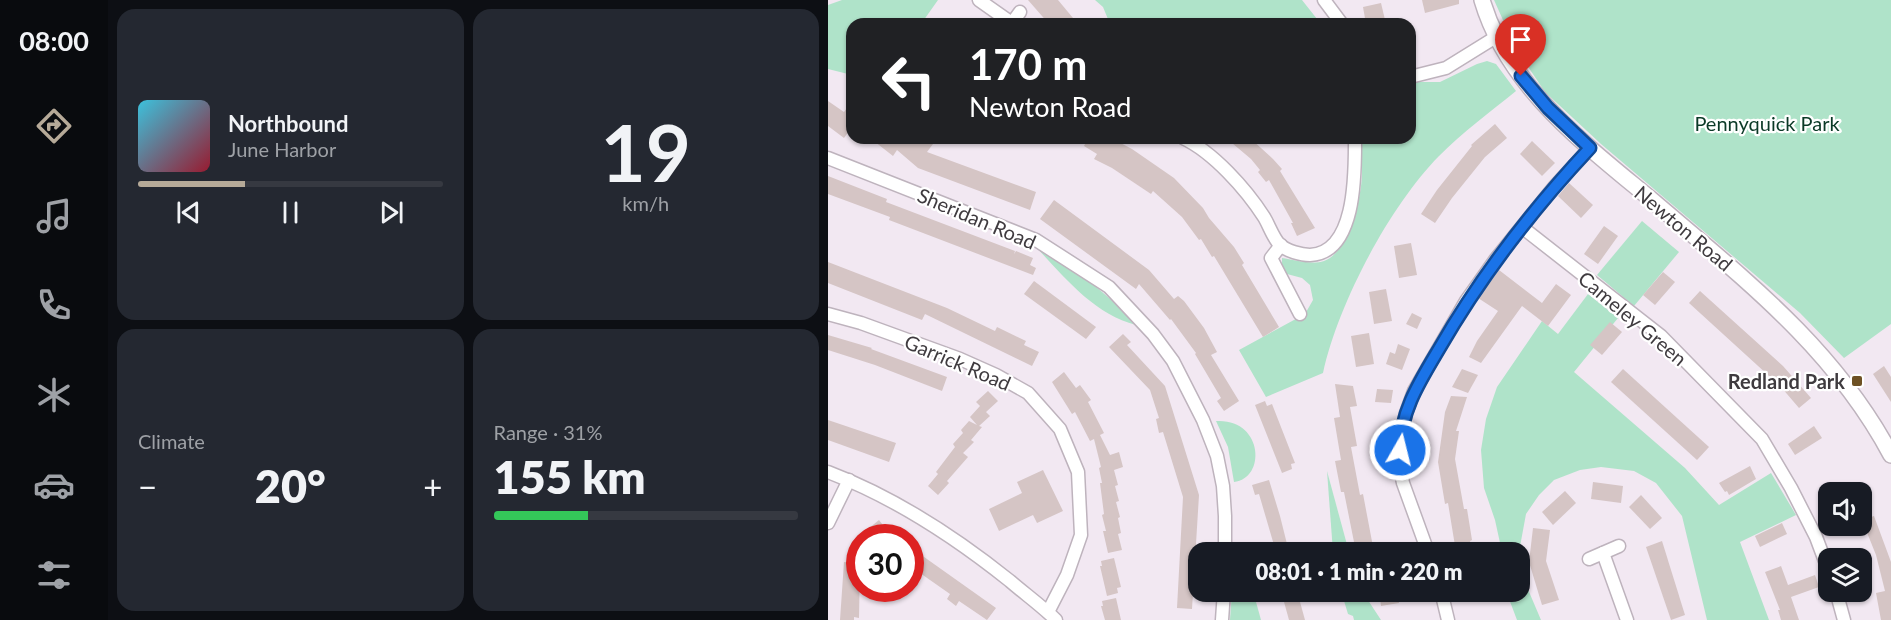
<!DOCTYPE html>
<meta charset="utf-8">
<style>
:root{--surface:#171b24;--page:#242831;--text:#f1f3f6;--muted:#9ea1a6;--line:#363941;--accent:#b6aa98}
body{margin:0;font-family:Lato,sans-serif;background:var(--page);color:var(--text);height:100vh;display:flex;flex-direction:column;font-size:22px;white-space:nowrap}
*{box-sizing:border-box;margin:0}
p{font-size:20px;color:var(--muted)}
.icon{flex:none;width:33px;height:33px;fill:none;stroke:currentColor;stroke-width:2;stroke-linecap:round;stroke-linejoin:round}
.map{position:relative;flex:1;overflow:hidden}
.sheet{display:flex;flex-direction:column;gap:9px;padding:9px;background:#0d0f14;width:720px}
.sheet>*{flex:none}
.hud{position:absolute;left:18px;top:18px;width:570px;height:126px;border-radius:18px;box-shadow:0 2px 4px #0004;background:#202124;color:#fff;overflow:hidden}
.fabs{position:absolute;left:990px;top:482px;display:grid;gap:12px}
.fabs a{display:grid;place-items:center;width:54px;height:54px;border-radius:12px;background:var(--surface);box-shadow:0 2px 4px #0004;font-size:30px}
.speed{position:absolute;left:18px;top:524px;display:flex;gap:12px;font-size:30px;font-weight:700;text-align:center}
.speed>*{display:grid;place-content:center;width:78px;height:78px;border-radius:50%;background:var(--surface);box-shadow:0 2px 4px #0004;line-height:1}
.speed .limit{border:9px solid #d22;background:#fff;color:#111}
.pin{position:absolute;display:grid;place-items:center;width:51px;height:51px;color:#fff;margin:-62px -26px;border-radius:50% 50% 50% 0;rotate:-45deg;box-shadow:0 0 6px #0007}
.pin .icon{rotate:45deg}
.me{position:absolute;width:66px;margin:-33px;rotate:8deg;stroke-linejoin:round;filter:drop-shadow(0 0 4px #0008)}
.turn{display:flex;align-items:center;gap:21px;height:126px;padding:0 24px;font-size:27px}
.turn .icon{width:78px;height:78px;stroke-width:2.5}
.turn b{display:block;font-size:42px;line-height:51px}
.big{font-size:45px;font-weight:800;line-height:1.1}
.sheet .card{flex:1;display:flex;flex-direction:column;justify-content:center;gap:9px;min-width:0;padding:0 21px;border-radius:18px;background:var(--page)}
.sheet .dial{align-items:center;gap:0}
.dial b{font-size:78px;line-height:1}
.song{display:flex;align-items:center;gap:18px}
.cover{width:72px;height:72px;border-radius:9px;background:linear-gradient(135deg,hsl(190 70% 55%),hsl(350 70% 35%))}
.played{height:6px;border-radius:3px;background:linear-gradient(90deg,var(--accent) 35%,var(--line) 35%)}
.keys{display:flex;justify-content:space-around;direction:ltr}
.heat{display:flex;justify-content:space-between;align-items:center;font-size:33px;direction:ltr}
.charge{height:9px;border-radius:4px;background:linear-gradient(90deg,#34c759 31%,var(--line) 0)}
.sheet .tiles{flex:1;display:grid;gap:9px;grid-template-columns:repeat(2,1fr)}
.trip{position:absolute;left:360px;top:542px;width:342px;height:60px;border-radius:18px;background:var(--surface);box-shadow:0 2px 4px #0004;font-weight:800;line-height:60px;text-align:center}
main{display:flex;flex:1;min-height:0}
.tabs{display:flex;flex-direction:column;width:108px;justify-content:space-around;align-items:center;background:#090b0e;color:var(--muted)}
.tabs .icon{width:42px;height:42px}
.tabs .active{color:var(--accent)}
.tabs b{font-size:27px;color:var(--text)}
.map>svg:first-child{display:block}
.green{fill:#afe3c9}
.building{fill:#d5c5c5}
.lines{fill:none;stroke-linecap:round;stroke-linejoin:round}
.minor-casing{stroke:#beb3bd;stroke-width:15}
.tertiary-casing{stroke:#beb3bd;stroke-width:18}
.minor{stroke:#fff;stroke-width:12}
.tertiary{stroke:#fff;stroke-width:15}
.route-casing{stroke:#114b97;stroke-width:15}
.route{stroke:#1a73e8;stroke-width:10}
.poi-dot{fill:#6e5124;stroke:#fff;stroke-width:2}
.labels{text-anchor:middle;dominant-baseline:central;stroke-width:4.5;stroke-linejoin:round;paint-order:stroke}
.park-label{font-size:20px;fill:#0b3a27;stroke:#fff}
.street-label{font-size:20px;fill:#3f3b3f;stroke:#fff}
.poi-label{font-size:20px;font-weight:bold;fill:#3f3b3f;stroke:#fff;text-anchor:end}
</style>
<main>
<nav class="tabs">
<b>08:00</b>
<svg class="icon active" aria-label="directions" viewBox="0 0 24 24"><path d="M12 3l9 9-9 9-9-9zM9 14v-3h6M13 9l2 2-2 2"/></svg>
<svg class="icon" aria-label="music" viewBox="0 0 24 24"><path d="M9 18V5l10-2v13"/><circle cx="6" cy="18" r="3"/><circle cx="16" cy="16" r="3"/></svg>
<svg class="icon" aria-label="phone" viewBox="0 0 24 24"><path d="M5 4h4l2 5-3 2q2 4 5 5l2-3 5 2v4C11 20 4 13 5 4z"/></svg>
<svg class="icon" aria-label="climate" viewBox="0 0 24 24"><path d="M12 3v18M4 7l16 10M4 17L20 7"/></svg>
<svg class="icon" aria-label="car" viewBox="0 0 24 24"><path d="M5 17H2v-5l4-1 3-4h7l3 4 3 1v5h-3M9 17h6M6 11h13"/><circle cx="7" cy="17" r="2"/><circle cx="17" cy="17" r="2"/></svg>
<svg class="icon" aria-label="filters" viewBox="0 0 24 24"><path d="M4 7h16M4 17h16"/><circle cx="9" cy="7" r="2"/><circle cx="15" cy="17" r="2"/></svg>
</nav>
<section class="sheet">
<div class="tiles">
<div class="card">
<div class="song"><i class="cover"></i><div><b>Northbound</b><p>June Harbor</p></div></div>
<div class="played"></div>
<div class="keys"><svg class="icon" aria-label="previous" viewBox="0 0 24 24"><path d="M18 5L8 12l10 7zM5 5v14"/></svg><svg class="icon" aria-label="pause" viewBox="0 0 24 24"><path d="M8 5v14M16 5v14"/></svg><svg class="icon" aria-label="next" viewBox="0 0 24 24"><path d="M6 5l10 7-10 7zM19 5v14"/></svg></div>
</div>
<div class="card dial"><b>19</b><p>km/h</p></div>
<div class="card"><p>Climate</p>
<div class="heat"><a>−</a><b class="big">20°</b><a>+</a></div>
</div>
<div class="card"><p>Range · 31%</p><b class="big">155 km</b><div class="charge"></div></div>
</div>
</section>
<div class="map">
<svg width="1063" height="620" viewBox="0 0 1063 620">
<rect width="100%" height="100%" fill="#f2e8f2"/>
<!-- green -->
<g class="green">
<polygon points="14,0 110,0 93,24 24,24 24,75 0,69 0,5"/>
<polygon points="267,0 474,0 493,24 282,24 275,7"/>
<polygon points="666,0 1063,0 1063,324 1016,358 972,313 773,144 717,92 688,49"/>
<path d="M659,61L668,64L688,91C662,112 634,133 611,156C561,207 510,304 495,373L438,397L411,350L477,314L485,300L482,285L474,278L459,274L454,268V258C466,260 484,265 496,261C521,252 533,199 534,175C534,163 534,150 534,138H582V82H612L649,64Z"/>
<polygon points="814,221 851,252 806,306 769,275"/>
<path d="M208,247C249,272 276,289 308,325C266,314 237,278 208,247Z"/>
<polygon points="760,294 790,318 746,372 857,468 891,505 943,473 968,515 912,542 941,620 879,620 854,516 828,483 806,471 773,467 752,470 726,480 711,495 698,514 691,552 674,552 667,520 656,488 653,450 658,419 669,387 714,321 730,334"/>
<path d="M388,421C435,418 439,478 406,482L400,447Z"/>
<polygon points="499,471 521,552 505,552"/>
<polygon points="692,555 696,580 713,620 689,620 678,591 692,591"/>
<polygon points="404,591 425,591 433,620 402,620"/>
<polygon points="513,591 534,591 553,620 526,620 525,616 520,614"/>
</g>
<!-- building -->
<g class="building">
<polygon points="200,0 230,0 250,24 221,24"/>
<polygon points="594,0 631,0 631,4 597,13"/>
<polygon points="553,3 558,24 538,24 535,7"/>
<polygon points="0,101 16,112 24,101 24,127 16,138 0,126"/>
<polygon points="667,124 679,138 657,157 624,198 607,223 593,214 609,190 644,146 643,145"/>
<polygon points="42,138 97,138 105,144 99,152 208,192 202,210 90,168 69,150 65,156"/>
<polygon points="260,138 283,138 304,149 346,178 375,208 381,218 406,247 416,263 414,265 451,327 435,337 386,256 384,257 373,239 371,240 354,217 325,191 323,194 284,168 266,159 269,154 256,146"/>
<polygon points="398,138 422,138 445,159 454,169 452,171 487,228 469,236 463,223 465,223 441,180 438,182 430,172 432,170 423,159"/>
<polygon points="704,141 727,163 714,176 692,154"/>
<polygon points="0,176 59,199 58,202 187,251 186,254 188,251 205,258 202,265 208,268 205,275 61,220 62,217 0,194"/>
<polygon points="741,183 765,205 753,218 730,196"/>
<polygon points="226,200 321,270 346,299 350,296 356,301 376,328 389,352 383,355 411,401 396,411 389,401 393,398 367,354 368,353 343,319 342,320 311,284 308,289 212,219"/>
<polygon points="776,226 790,236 770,264 756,254"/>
<polygon points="583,243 589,275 571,278 566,246"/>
<polygon points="0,262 119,308 167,331 169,327 198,341 196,345 211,352 204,366 97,314 94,320 0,283"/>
<polygon points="671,270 714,303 728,284 743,295 720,326 694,306 653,363 641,357 649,341 670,311 650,298"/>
<polygon points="835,272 847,282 827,305 815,295"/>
<polygon points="206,281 268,327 258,339 196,294"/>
<polygon points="558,289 564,321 546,324 541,292"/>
<polygon points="872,291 955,366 983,398 971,408 953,387 861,303"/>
<polygon points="584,313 594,318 589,329 578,324"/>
<polygon points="782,322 794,332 774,355 762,345"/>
<polygon points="541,333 546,364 528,367 523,336"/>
<polygon points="295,334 303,342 299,345 337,386 371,495 364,609 349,608 355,497 335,432 331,433 328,419 331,418 322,390 281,347"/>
<polygon points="0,335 44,348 43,349 119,377 114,391 47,365 0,350"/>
<polygon points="570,344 582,349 574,370 558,364 562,352 567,354"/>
<polygon points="1056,366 1063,377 1063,402 1045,374"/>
<polygon points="634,369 650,375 640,393 624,387"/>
<polygon points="795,369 881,447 869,460 783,382"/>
<polygon points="236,372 248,388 252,385 263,400 260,402 276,433 272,435 282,455 291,452 295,467 286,470 290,485 287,486 291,501 288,502 292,517 290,518 293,533 290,534 294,550 280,553 275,531 278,531 274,515 276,514 272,483 274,483 271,468 273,467 266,439 262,441 247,412 244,414 224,382"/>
<polygon points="507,384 525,386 529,406 522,407 529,446 523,447 532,495 535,494 546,552 528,552 516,492 513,492 507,461 513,460 506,418 512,417"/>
<polygon points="549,389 565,390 563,403 547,402"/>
<polygon points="160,391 170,401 158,412 162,416 151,426 154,427 143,440 146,442 135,453 140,457 119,481 121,483 110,495 100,486 110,474 108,472 127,447 125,444 135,433 133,430 141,421 149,425 142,417 152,406 148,402"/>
<polygon points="623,396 639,397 628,431 631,431 627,459 636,509 639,509 644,540 642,541 644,552 628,552 620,503 617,504 610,462 617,412"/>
<polygon points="437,401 439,406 444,404 467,463 463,464 464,469 454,473 427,405"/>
<polygon points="0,420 68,443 61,462 0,440"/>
<polygon points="986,426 994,438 967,455 960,444"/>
<polygon points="922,466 928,479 901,495 899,491 897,492 891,483"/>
<polygon points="215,470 235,511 209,523 205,515 171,531 161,509 194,493 189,482"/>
<polygon points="441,480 452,516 461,552 448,552 431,494 427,495 424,485"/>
<polygon points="765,482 795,486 793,503 763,499"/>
<polygon points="737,491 748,503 725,525 714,512"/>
<polygon points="813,495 834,518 822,529 801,507"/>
<polygon points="1046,516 1063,562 1063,620 1053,620 1048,593 1057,591 1048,555 1034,520"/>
<polygon points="51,520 64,537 31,537 40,529"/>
<polygon points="954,523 959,534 932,547 927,536"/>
<polygon points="705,528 722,530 718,561 731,600 714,605 701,562"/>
<polygon points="834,541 857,615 843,620 818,547"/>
<polygon points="82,547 168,608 159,620 131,601 128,606 119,599 122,594 82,566"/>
<polygon points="286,558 293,587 289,588 290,593 279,596 272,566 274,566 273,561"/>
<polygon points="16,562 32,564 31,618 26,617 26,620 12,620"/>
<polygon points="953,566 960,585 987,575 991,587 963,597 971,620 953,620 950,610 952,610 937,572"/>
<polygon points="453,591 469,591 477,620 461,620"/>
<polygon points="551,591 569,591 571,603 553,606"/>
<polygon points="288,598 293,620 277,620 273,606 275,606 274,601"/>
</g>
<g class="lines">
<defs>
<g id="minor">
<polyline points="151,0 185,24"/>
<polyline points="496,0 514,24"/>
<polyline points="184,23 192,12"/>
<polyline points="582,77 618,68 668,37"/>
<path d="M355,138C385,152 418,189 436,217C441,225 445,238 452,245C459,251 473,255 482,255C529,253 527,171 527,138"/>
<polyline points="0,158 208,240 281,287 325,334 345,361 375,420 389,456 395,486 397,516 397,552"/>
<polyline points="695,228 833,336 934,439 963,488 988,537 1000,569"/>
<polyline points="453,245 443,258 472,314"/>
<polyline points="0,314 33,323 132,359 168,375 200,393 232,429 250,472 253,535 239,575 220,612"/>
<path d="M0,472C66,497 127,537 182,581C197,594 214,606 228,620"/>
<polyline points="0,523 21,480"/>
<polyline points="600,552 575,483 571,463 572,438 578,413 586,391 638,301 667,260 727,186 762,148"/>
<polyline points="775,553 799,620"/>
<polyline points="761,559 791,546"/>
<polyline points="613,591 620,620"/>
<polyline points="1008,591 1016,620"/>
<polyline points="394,620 396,591"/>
</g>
<path id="tertiary" d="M654,0C680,88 758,145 825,201C915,278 1006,348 1063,455"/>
</defs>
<!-- minor casing -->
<use href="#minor" class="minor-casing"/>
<!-- tertiary casing -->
<use href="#tertiary" class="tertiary-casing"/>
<!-- minor -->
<use href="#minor" class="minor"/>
<!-- tertiary -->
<use href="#tertiary" class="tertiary"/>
</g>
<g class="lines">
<defs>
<path id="route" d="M572,450C572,412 592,381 611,349C653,276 704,210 762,148L720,108L693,76"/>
</defs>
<!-- route casing -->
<use href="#route" class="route-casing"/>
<!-- route -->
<use href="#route" class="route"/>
</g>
<!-- markers -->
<rect class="poi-dot" x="1023" y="375" width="12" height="12" rx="3"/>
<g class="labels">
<!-- park labels -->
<g class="park-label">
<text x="939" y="123">Pennyquick Park</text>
</g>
<!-- street labels -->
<g class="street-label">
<text transform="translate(149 218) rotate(23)">Sheridan Road</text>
<text transform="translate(856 228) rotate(40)">Newton Road</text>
<text transform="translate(805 318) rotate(40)">Cameley Green</text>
<text transform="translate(130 362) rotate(23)">Garrick Road</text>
</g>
<!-- poi labels -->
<g class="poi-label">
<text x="1017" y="381">Redland Park</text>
</g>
</g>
</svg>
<div class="fabs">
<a><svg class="icon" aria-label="sound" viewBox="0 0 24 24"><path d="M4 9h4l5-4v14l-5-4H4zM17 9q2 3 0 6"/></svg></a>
<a><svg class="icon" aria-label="layers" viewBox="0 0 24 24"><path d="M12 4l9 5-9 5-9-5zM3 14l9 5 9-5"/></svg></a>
</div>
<div class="speed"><div class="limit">30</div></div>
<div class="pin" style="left:693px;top:76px;background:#d93025"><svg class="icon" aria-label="arrive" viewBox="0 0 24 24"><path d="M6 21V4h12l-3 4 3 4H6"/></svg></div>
<svg class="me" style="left:572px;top:450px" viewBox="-20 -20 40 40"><circle r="17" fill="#1a73e8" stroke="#fff" stroke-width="3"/><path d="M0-11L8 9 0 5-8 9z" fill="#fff"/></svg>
<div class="trip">08:01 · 1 min · 220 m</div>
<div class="hud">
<div class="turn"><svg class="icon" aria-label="left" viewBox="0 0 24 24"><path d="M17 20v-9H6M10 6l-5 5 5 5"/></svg><div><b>170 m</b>Newton Road</div></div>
</div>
</div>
</main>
